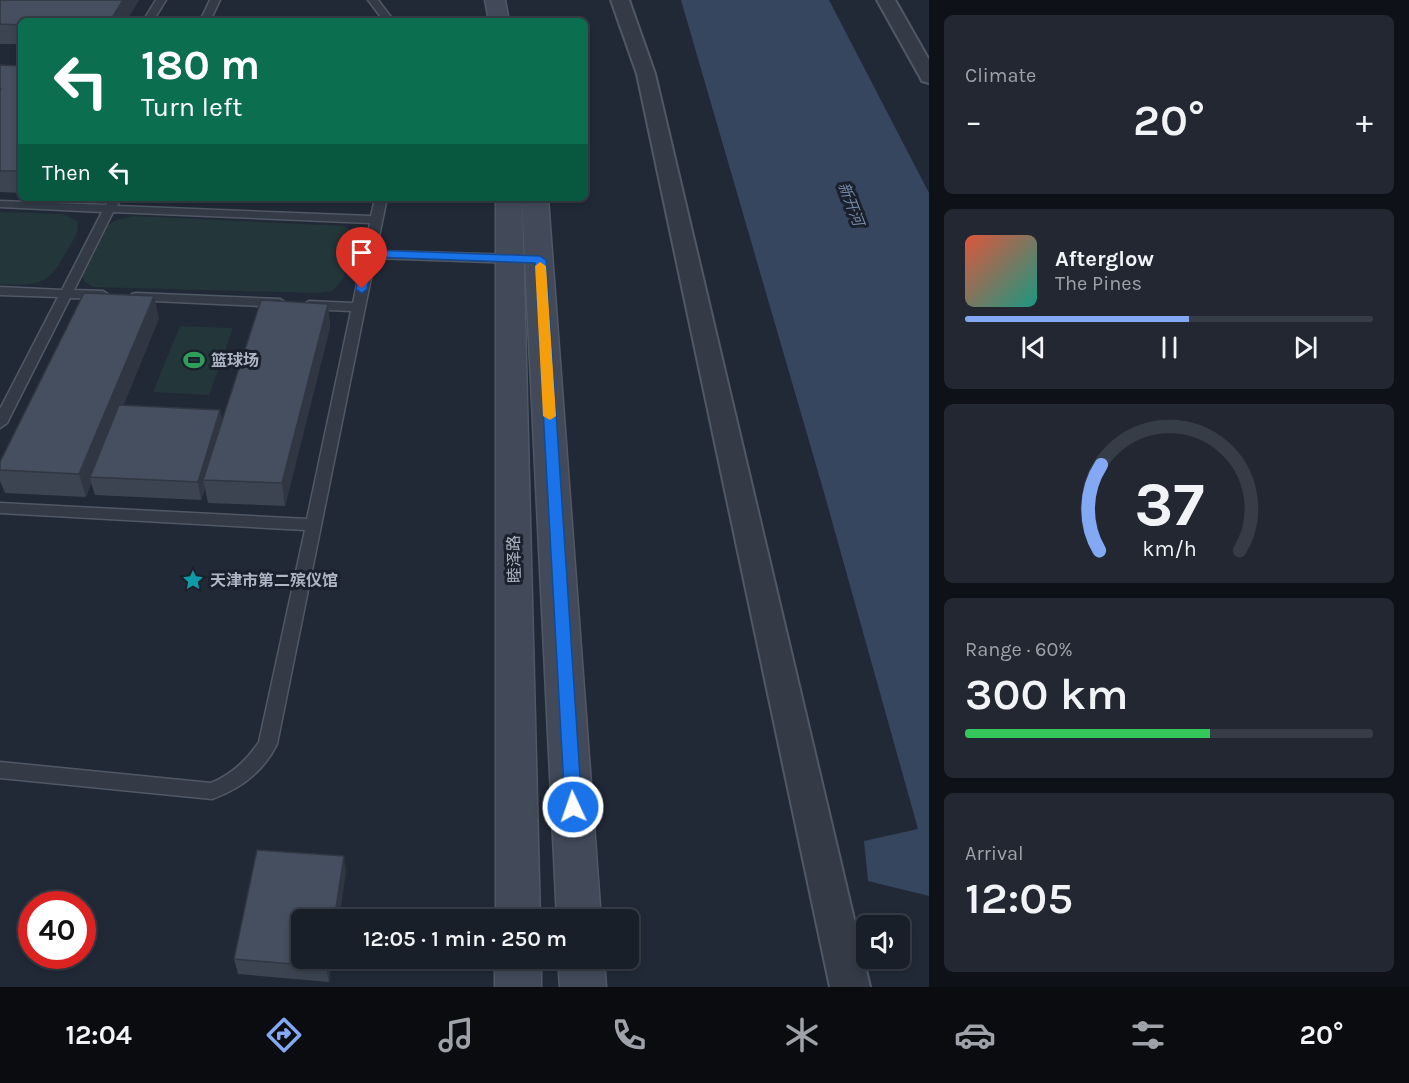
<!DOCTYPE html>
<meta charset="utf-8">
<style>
:root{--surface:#191f29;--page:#222731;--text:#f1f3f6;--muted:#9fa2a8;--line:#373d46;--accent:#83a8f4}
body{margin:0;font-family:Karla,"Noto Sans SC",sans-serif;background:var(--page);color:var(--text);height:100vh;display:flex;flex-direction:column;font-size:22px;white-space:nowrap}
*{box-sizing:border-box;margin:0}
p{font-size:20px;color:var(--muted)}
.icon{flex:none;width:33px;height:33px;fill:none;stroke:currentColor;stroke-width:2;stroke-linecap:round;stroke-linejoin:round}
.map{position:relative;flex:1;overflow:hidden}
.drawer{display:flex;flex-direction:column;gap:15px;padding:15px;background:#0e1117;width:480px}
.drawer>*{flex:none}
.guide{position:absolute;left:18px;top:18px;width:570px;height:183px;border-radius:9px;box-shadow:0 3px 9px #0003,0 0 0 2px var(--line);background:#0b6e4f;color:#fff;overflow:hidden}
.tools{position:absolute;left:856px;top:915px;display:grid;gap:12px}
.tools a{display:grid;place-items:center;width:54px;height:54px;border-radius:9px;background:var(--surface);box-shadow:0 3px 9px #0003,0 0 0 2px var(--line);font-size:30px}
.speed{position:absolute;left:18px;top:891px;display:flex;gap:12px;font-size:30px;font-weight:700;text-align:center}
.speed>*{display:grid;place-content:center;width:78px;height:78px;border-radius:50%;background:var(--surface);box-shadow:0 3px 9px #0003,0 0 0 2px var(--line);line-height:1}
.speed .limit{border:9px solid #d22;background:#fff;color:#111}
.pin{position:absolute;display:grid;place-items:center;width:51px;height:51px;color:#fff;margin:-62px -26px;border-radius:50% 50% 50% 0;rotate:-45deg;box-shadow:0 0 6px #0007}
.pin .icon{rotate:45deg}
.me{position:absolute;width:66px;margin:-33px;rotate:357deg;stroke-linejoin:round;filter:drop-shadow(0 0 4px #0008)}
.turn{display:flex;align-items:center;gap:21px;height:126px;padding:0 24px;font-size:27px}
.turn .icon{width:78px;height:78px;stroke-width:2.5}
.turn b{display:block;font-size:42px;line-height:51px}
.then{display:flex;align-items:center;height:57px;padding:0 24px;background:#0003;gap:12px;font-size:22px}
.big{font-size:45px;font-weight:600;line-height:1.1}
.drawer .card{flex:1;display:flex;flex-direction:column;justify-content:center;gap:9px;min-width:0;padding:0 21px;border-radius:9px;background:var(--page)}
.drawer .dial{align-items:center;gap:0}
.dial svg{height:156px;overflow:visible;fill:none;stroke:var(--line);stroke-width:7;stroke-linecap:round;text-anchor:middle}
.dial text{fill:var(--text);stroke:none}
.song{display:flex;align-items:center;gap:18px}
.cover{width:72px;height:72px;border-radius:9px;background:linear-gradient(135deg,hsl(10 70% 55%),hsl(170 70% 35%))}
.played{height:6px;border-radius:3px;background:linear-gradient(90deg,var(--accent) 55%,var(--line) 55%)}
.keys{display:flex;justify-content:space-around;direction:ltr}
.heat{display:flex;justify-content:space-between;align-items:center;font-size:33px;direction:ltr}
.charge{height:9px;border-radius:4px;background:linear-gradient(90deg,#34c759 60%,var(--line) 0)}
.trip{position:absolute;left:291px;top:909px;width:348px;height:60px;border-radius:9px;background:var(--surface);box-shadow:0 3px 9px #0003,0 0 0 2px var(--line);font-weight:600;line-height:60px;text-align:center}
.tab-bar{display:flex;height:96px;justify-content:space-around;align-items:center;background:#0a0c10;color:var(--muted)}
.tab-bar .icon{width:42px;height:42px}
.tab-bar .active{color:var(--accent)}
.tab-bar b{font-size:27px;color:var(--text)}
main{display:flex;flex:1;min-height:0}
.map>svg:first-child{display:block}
.green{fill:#233639}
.water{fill:#36465f}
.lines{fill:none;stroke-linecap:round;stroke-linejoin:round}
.lane-casing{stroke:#515865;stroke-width:3}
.street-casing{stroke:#515865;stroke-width:4}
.secondary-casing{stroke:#515865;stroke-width:3}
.lane{fill:#343b47;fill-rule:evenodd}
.street{fill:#343b47;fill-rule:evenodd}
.secondary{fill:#424a5a;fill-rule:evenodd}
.wall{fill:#3c4452}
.shaded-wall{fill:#313742}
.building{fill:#464f5f;stroke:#313742;stroke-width:1.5}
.route{fill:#1a73e8;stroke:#114b97;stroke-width:1.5}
.slow{fill:#f59e0b}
.labels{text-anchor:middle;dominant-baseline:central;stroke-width:6;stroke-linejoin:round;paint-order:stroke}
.far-water-label{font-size:15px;font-style:italic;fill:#778bab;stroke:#1a202c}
.poi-label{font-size:16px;font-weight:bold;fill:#aeb5c4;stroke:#1a202c;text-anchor:start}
.street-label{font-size:16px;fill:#aeb5c4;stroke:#1a202c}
</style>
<main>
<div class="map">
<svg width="929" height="987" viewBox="0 0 929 987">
<rect width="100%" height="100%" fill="#212937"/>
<!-- green -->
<g class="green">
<path d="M0,212L63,214L77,221C80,231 74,239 69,247C49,285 42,286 0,284Z"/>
<polygon points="133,216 344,226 350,230 354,238 343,279 332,291 316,293 93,287 84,281 82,275 105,227 117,220"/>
<polygon points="180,326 233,328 209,395 153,392"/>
</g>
<!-- water -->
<polygon class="water" points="681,0 829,0 929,193 929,896 868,881 864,841 918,829 825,496"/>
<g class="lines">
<defs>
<g id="lane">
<polygon points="156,0 166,0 153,21 143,21"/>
<polygon points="210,0 220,0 210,21 200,21"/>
<polygon points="368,0 378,0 394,21 384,21"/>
<path d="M109,198H121L117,206L371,216L375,198H387L376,251L516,255L522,259L516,263L375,258L277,744C264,771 240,789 212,799L0,778V762L211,783C232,774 247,760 259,742L305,530L0,513V503L307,519L351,311L309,309L303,305L309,301L353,303L370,223L113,212L74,290L103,291L109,295L103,299L70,298L7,423L0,428V409L58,297L0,295V287L62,290L102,212L0,207V201L106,205Z"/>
<polygon points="136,293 280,299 286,303 280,307 132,300 130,297 132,294"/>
</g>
<g id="street">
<polygon points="611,0 629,0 655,74 870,987 830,987 637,74"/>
<polygon points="877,0 895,0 929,60 929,83 922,81 920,77"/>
</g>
<g id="secondary">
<polygon points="485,0 505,0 509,21 489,21"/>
<polygon points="496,198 522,198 540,920 496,920"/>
<polygon points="522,198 548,198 601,920 557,920"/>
<rect x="495" y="958" width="46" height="29"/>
<polygon points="558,958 604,958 606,987 560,987"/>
</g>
</defs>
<!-- lane casing -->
<use href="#lane" class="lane-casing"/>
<!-- street casing -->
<use href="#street" class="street-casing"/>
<!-- secondary casing -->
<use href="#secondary" class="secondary-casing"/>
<!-- lane -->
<use href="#lane" class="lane"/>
<!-- street -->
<use href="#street" class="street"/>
<!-- secondary -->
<use href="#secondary" class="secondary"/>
</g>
<!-- wall -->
<g class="wall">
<polygon points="0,0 139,0 126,21 21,21 21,44 0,44"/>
<polygon points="0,65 21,66 21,193 0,192"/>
<polygon points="311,198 346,198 346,200"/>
<polygon points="328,304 330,327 285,506 208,503 205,488 201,500 95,495 91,483 86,497 5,493 0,481 0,470 159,318 123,406 222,420"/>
<polygon points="346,872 302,958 332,958 329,982 238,974 234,959"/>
</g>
<!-- shaded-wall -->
<g class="shaded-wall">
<polygon points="123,0 139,0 126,21 110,21"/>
<polygon points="154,296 159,318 94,477 90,477 91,483 86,497 79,474"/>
<polygon points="328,304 330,327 285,506 282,483"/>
<polygon points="220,410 224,428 203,480 205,488 201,500 198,482"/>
<polygon points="344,856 346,872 339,920 334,920"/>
<polygon points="327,958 332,958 329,982 326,967"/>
</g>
<!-- building -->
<g class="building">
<polygon points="0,0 123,0 110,21 21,21 21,25 0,24"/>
<polygon points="0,65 21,66 21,168 19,171 0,171 0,91 1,89 0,89"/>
<polygon points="84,293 154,296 79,474 0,470 0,462"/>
<polygon points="261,300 328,304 282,483 203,480"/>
<polygon points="119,405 220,410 198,482 90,477"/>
<polygon points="257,850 344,856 334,920 302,920 302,958 327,958 326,967 234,959"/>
</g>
<!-- route -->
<polygon class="route" points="370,250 540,256 546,260 582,807 579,812 573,814 567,812 565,807 535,263 374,257 367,289 362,293 356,289 364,254"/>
<!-- slow -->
<polygon class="slow" points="540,262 546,266 556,416 550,420 543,416 535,266"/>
<!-- icons -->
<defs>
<symbol id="stadium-bare" viewBox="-9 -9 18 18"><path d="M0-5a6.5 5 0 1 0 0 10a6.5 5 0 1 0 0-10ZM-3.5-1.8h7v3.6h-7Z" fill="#2e9e5b" stroke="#1a202c" stroke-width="2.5" paint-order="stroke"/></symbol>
<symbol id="sight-bare" viewBox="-9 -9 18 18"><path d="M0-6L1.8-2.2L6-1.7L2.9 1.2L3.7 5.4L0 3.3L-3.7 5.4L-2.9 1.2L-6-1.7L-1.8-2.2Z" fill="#0f9aa8" stroke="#1a202c" stroke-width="2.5" paint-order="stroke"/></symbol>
</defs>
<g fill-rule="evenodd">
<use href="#stadium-bare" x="179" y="345" width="30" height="30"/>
<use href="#sight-bare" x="178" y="565" width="30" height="30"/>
</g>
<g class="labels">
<!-- far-water labels -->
<g class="far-water-label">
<text transform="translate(851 204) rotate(69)">新开河</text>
</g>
<!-- poi labels -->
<g class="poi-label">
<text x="211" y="360">篮球场</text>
<text x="210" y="580">天津市第二殡仪馆</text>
</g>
<!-- street labels -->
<g class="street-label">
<text transform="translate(514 559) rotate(-91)">睦泽路</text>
</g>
</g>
</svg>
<div class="tools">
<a><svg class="icon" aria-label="sound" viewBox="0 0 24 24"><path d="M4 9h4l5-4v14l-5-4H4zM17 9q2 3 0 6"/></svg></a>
</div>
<div class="speed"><div class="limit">40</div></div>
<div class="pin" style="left:362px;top:289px;background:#d93025"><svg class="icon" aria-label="arrive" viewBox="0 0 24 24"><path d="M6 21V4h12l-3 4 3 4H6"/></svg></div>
<svg class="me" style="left:573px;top:807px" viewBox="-20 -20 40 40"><circle r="17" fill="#1a73e8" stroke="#fff" stroke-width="3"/><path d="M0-11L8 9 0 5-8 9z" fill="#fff"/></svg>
<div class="trip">12:05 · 1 min · 250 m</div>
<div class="guide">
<div class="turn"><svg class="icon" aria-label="left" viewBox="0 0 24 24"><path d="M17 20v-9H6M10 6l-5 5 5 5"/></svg><div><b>180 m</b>Turn left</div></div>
<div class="then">Then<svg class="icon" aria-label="left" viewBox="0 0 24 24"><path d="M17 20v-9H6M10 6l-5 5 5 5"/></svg></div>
</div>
</div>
<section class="drawer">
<div class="card"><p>Climate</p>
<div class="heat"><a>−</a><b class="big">20°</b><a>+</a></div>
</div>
<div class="card">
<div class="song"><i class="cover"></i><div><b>Afterglow</b><p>The Pines</p></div></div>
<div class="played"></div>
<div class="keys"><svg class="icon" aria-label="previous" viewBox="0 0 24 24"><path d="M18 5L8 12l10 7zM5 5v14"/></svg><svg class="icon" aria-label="pause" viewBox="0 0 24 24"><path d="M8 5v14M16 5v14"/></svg><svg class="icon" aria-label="next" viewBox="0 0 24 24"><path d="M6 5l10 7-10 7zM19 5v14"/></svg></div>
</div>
<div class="card dial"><svg viewBox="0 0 100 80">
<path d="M14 69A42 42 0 1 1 86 69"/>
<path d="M14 69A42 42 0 0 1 15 25" stroke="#83a8f4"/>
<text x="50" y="56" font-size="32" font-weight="700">37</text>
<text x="50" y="72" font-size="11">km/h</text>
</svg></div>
<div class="card"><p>Range · 60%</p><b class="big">300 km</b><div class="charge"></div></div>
<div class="card"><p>Arrival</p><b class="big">12:05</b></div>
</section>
</main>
<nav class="tab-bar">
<b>12:04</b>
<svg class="icon active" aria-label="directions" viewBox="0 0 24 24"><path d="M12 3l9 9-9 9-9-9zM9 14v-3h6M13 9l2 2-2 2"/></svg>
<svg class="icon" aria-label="music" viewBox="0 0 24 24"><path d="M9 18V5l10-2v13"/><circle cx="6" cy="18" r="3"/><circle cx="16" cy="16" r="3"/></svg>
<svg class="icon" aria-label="phone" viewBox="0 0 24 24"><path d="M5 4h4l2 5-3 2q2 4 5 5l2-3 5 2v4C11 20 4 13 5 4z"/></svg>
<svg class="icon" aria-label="climate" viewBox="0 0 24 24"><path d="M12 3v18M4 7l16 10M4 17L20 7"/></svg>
<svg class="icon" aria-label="car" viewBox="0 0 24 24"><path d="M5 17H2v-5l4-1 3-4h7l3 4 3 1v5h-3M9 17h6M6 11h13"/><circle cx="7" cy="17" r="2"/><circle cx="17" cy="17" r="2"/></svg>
<svg class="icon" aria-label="filters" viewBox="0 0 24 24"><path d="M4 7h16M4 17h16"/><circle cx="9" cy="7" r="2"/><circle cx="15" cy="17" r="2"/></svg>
<b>20°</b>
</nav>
